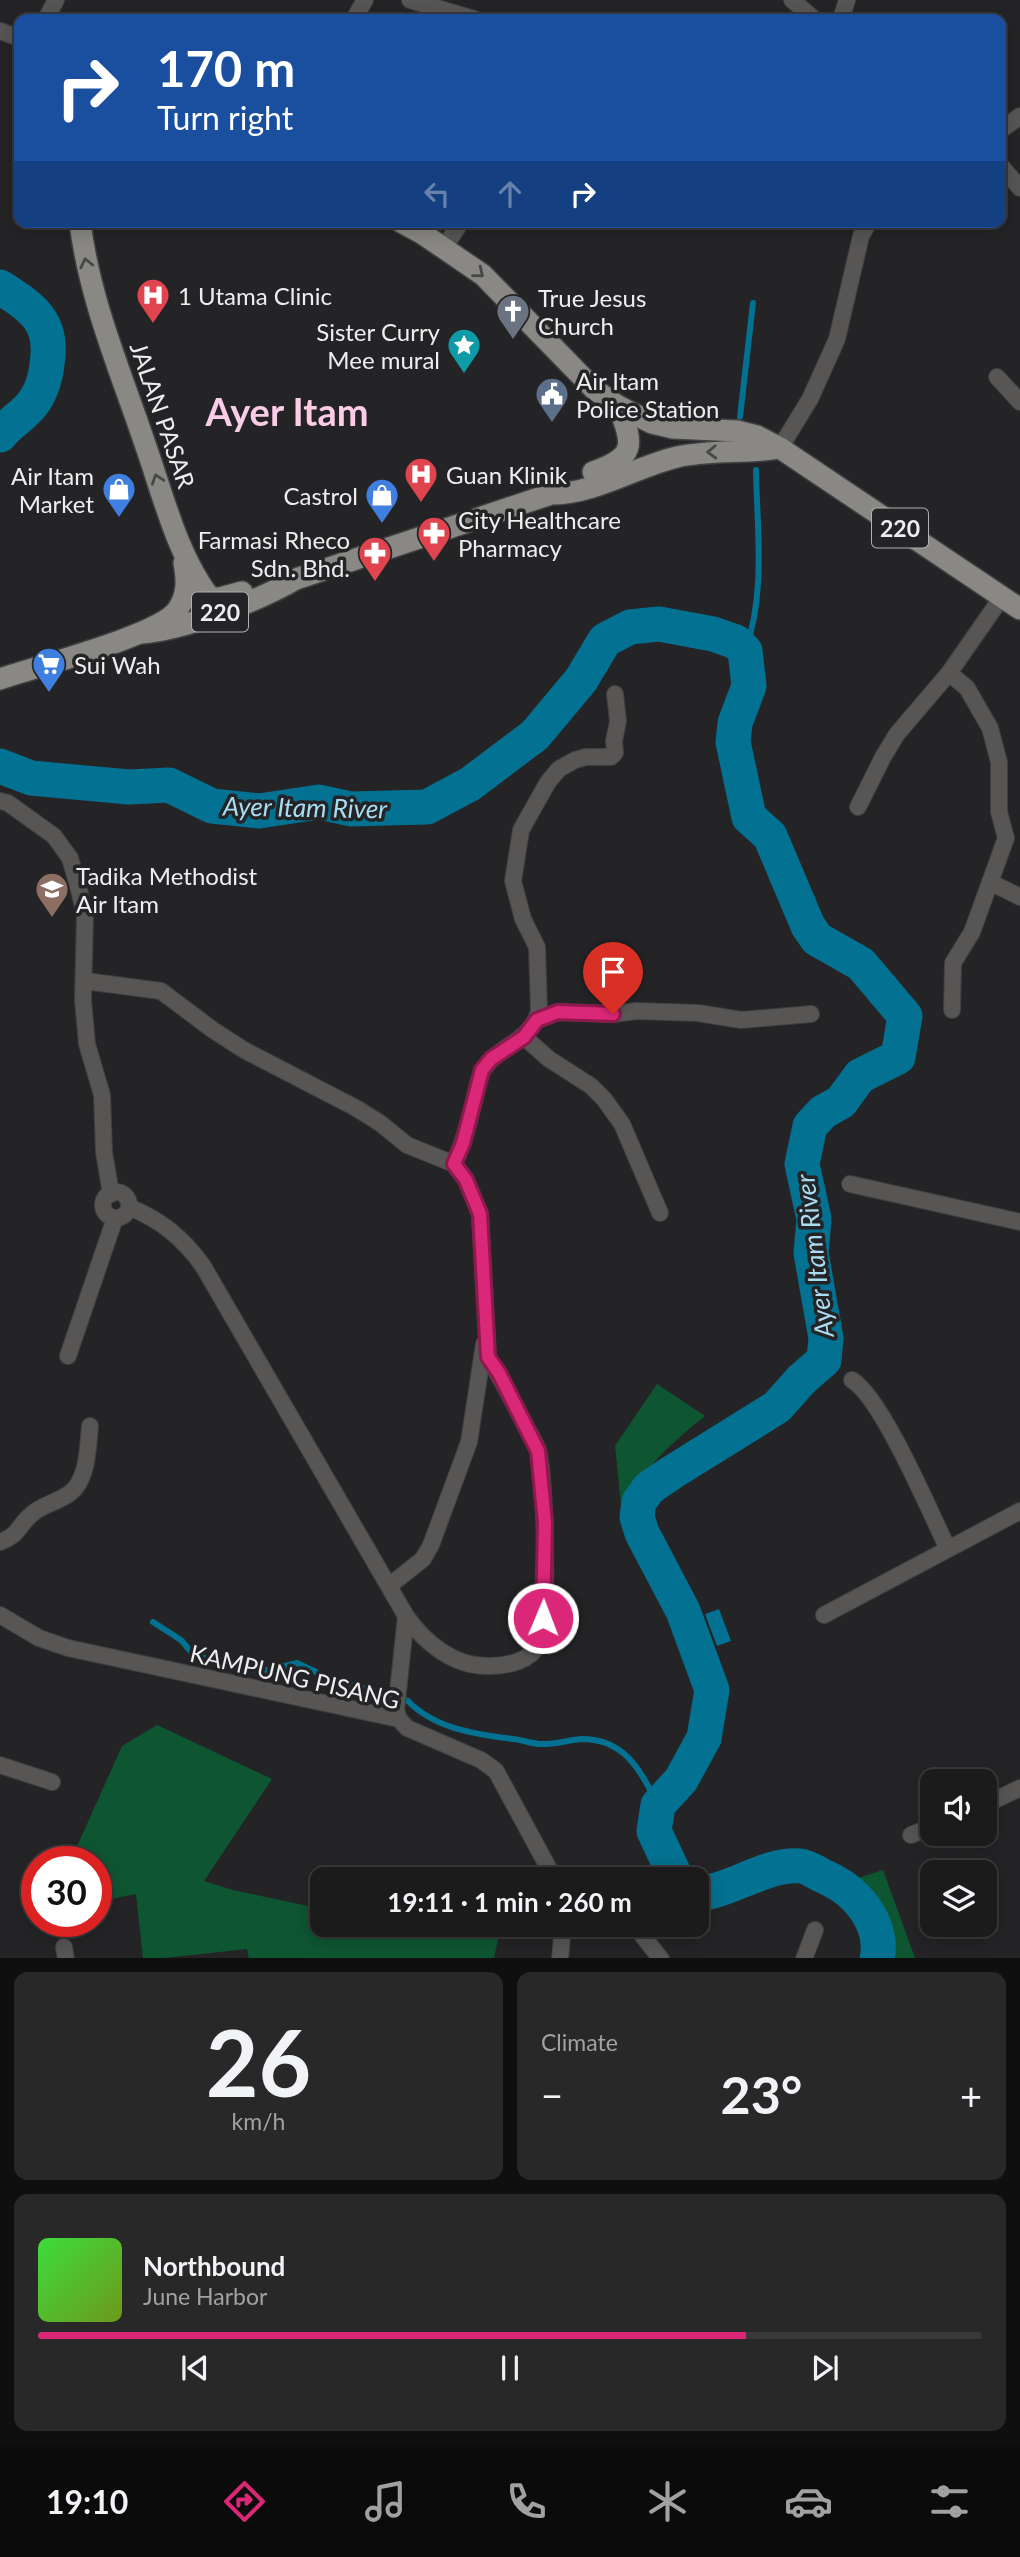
<!DOCTYPE html>
<meta charset="utf-8">
<style>
:root{--surface:#1b1b1c;--page:#282829;--text:#f1f3f6;--muted:#a0a1a3;--line:#39393b;--accent:#db2777}
body{margin:0;font-family:Lato,sans-serif;background:var(--page);color:var(--text);height:100vh;display:flex;flex-direction:column;font-size:26px;white-space:nowrap}
*{box-sizing:border-box;margin:0}
p{font-size:23px;color:var(--muted)}
.icon{flex:none;width:38px;height:38px;fill:none;stroke:currentColor;stroke-width:2;stroke-linecap:round;stroke-linejoin:round}
.map{position:relative;height:1958px;overflow:hidden}
.drawer{display:flex;flex-direction:column;gap:14px;padding:14px;background:#0f0f0f;flex:1}
.drawer>*{flex:none}
.banner{position:absolute;left:14px;top:14px;width:992px;height:214px;border-radius:14px;box-shadow:0 4px 18px #0003,0 0 0 2px var(--line);background:#1a4fa0;color:#fff;overflow:hidden}
.buttons{position:absolute;left:920px;top:1769px;display:grid;gap:14px}
.buttons a{display:grid;place-items:center;width:77px;height:77px;border-radius:14px;background:var(--surface);box-shadow:0 4px 18px #0003,0 0 0 2px var(--line);font-size:35px}
.speed{position:absolute;left:21px;top:1846px;display:flex;gap:14px;font-size:35px;font-weight:700;text-align:center}
.speed>*{display:grid;place-content:center;width:91px;height:91px;border-radius:50%;background:var(--surface);box-shadow:0 4px 18px #0003,0 0 0 2px var(--line);line-height:1}
.speed .limit{border:10px solid #d22;background:#fff;color:#111}
.pin{position:absolute;display:grid;place-items:center;width:60px;height:60px;color:#fff;margin:-72px -30px;border-radius:50% 50% 50% 0;rotate:-45deg;box-shadow:0 0 7px #0007}
.pin .icon{rotate:45deg}
.me{position:absolute;width:77px;margin:-38px;rotate:1deg;stroke-linejoin:round;filter:drop-shadow(0 0 5px #0008)}
.turn{display:flex;align-items:center;gap:24px;height:147px;padding:0 28px;font-size:32px}
.turn .icon{width:91px;height:91px;stroke-width:2.5}
.turn b{display:block;font-size:49px;line-height:60px}
.lanes{display:flex;align-items:center;height:66px;padding:0 28px;background:#0003;justify-content:center;gap:35px;direction:ltr}
.lanes .off{opacity:.35}
.big{font-size:52px;font-weight:700;line-height:1.1}
.drawer .card{flex:1;display:flex;flex-direction:column;justify-content:center;gap:10px;min-width:0;padding:0 24px;border-radius:14px;background:var(--page)}
.drawer .dial{align-items:center;gap:0}
.dial b{font-size:91px;line-height:1}
.song{display:flex;align-items:center;gap:21px}
.cover{width:84px;height:84px;border-radius:10px;background:linear-gradient(135deg,hsl(120 70% 55%),hsl(80 70% 35%))}
.played{height:7px;border-radius:4px;background:linear-gradient(90deg,var(--accent) 75%,var(--line) 75%)}
.keys{display:flex;justify-content:space-around;direction:ltr}
.heat{display:flex;justify-content:space-between;align-items:center;font-size:38px;direction:ltr}
.drawer .tiles{flex:1;display:grid;gap:14px;grid-template-columns:1fr 1fr}
.card:last-child{grid-column:span 2}
.trip{position:absolute;left:310px;top:1867px;width:399px;height:70px;border-radius:14px;background:var(--surface);box-shadow:0 4px 18px #0003,0 0 0 2px var(--line);font-weight:700;line-height:70px;text-align:center}
.tabs{display:flex;height:112px;justify-content:space-around;align-items:center;background:#0b0b0b;color:var(--muted)}
.tabs .icon{width:49px;height:49px}
.tabs .current{color:var(--accent)}
.tabs b{font-size:32px;color:var(--text)}
.map>svg:first-child{display:block}
.grass{fill:#0e5632}
.water{fill:#037191}
.lines{fill:none;stroke-linecap:round;stroke-linejoin:round}
.stream{stroke:#037191;stroke-width:6}
.river{stroke:#037191;stroke-width:35}
.minor-casing{stroke:#404042;stroke-width:18}
.primary-casing{stroke:#404042;stroke-width:24}
.minor{stroke:#575655;stroke-width:16}
.primary{stroke:#898885;stroke-width:21}
.oneway{stroke:#474747}
.route-casing{stroke:#8e194d;stroke-width:18}
.route{stroke:#db2777;stroke-width:12}
.labels{text-anchor:middle;dominant-baseline:central;stroke-width:7;stroke-linejoin:round;paint-order:stroke}
.shield{fill:#242426;stroke:#b1b1b3;stroke-width:2}
.shield-label{font-size:23px;font-weight:bold;fill:#eeeef0}
.poi-label{font-size:24px;fill:#eeeef0;stroke:#242426;text-anchor:start}
.street-label{font-size:24px;fill:#eeeef0;stroke:#242426}
.water-label{font-size:26px;font-style:italic;fill:#a9dcf1;stroke:#242426}
.town-label{font-size:38px;font-weight:bold;fill:#facce5;stroke:#242426}
</style>
<div class="map">
<svg width="1020" height="1959" viewBox="0 0 1020 1959">
<rect width="100%" height="100%" fill="#242426"/>
<!-- grass -->
<g class="grass">
<path d="M657,1384L705,1416C671,1443 645,1468 621,1505L615,1446Z"/>
<polygon points="157,1725 272,1779 204,1881 233,1890 322,1909 322,1925 435,1925 461,1928 463,1925 501,1925 494,1958 249,1959 247,1949 164,1958 143,1958 136,1894 96,1902 96,1862 70,1862 122,1746"/>
<path d="M883,1870L915,1958H886C889,1922 875,1906 852,1880Z"/>
</g>
<!-- water -->
<polygon class="water" points="719,1609 731,1641 717,1646 705,1614"/>
<g class="lines">
<!-- stream -->
<g class="stream">
<polyline points="740,417 753,303"/>
<path d="M745,651C766,594 757,530 756,470"/>
<path d="M153,1622L181,1640L193,1654L236,1669L269,1670L297,1663L333,1680L408,1701C435,1729 476,1734 513,1739C522,1740 530,1743 539,1744C553,1745 568,1740 582,1739C626,1739 641,1772 658,1805"/>
</g>
<!-- river -->
<g class="river">
<path d="M0,287C33,308 54,322 47,364C46,375 42,390 35,400C27,414 10,422 0,435"/>
<polyline points="0,766 31,778 129,787 169,785 212,806 259,811 319,802 351,809 427,807 470,784 535,735 581,680 605,640 630,627 659,624 713,634 736,642 745,651 749,686 735,723 733,742 749,817 770,836 808,926 817,939 861,964 905,1016 898,1057 860,1076 841,1102 823,1112 810,1126 802,1164 814,1219 811,1253 826,1338 824,1360 802,1379 777,1407 671,1473 649,1488 639,1502 637,1517 642,1533 683,1611 712,1690 704,1738 681,1780 658,1805 654,1831 677,1880"/>
<path d="M696,1894C730,1892 768,1862 801,1866C808,1867 815,1872 821,1875C835,1881 847,1888 857,1899C872,1915 882,1937 877,1959"/>
</g>
<defs>
<g id="minor">
<polyline points="410,0 474,19"/>
<polyline points="792,0 814,19"/>
<polyline points="46,19 56,0"/>
<polyline points="354,19 365,0"/>
<polyline points="841,19 847,0"/>
<polyline points="0,31 19,38"/>
<polyline points="1001,130 1020,116"/>
<polyline points="1001,166 1020,188"/>
<polyline points="444,248 461,222"/>
<polyline points="997,377 1020,402"/>
<polyline points="780,448 810,399 837,339 861,236 869,222"/>
<polyline points="949,673 967,688 990,728 999,762 999,812 1006,838 972,932 953,963 952,1010"/>
<polyline points="0,801 8,803 54,836 70,858 79,890 85,915 83,1000 87,1044 102,1095 104,1152 111,1194"/>
<polyline points="858,807 883,757 897,734 949,673 1002,597"/>
<polyline points="990,882 1020,897"/>
<path d="M85,981L161,991L213,1030L244,1050L356,1108L380,1123L407,1145L454,1164L466,1180L480,1214L488,1357C502,1380 514,1403 526,1427C530,1434 536,1443 538,1451C545,1475 549,1622 540,1643C531,1661 508,1666 489,1666C454,1667 425,1643 406,1616L203,1266C183,1238 161,1220 129,1207"/>
<polyline points="537,1020 558,1012 613,1014 636,1011 698,1013 741,1020 811,1014"/>
<polyline points="524,1037 549,1059 591,1086 604,1099 622,1124 660,1213"/>
<path d="M454,1164C463,1143 469,1123 474,1101C477,1091 478,1078 483,1070C498,1045 531,1042 539,1011L537,947L523,919L513,881L521,830L548,782L559,769L575,760L586,757H611L615,753L614,741L618,721L615,694"/>
<polyline points="850,1184 1020,1222"/>
<circle cx="116" cy="1205" r="13"/>
<polyline points="68,1356 115,1218"/>
<path d="M852,1380C882,1398 930,1512 948,1549"/>
<path d="M0,1542C20,1535 18,1525 32,1514C43,1504 59,1502 70,1493C88,1480 88,1446 90,1426"/>
<polyline points="389,1586 423,1559 431,1545 469,1442 484,1344"/>
<polyline points="0,1615 39,1638 68,1648 399,1719 407,1728 481,1760 496,1771 555,1880"/>
<polyline points="824,1615 1020,1511"/>
<polyline points="399,1719 396,1710 406,1616"/>
<polyline points="0,1765 52,1782"/>
<polyline points="985,1805 1020,1788"/>
<polyline points="911,1835 933,1826"/>
<polyline points="634,1925 661,1959"/>
<polyline points="64,1947 66,1959"/>
<polyline points="560,1959 563,1925"/>
<polyline points="804,1959 815,1930"/>
</g>
<g id="primary">
<path d="M80,222C89,298 120,370 144,441C163,494 176,553 210,598H220L242,592"/>
<polyline points="401,222 423,234 483,275 594,389 618,406 652,423 673,428 737,431 757,436 780,448 1020,609"/>
<path d="M593,472C635,457 635,446 618,406"/>
<path d="M141,633C184,630 258,601 296,579L551,494C595,494 635,467 677,457C713,449 744,454 780,448"/>
<path d="M0,679C34,667 162,635 178,609C188,594 187,579 184,563"/>
</g>
</defs>
<!-- minor casing -->
<use href="#minor" class="minor-casing"/>
<!-- primary casing -->
<use href="#primary" class="primary-casing"/>
<!-- minor -->
<use href="#minor" class="minor"/>
<!-- primary -->
<use href="#primary" class="primary"/>
</g>
<!-- one-way arrows -->
<defs><path id="oneway-chevron" d="M-2-3.5L2.5 0L-2 3.5" fill="none" stroke-width="1.6" stroke-linecap="round" stroke-linejoin="round" transform="scale(1.75)"/></defs>
<g class="oneway">
<use href="#oneway-chevron" transform="translate(86 263) rotate(-103)"/>
<use href="#oneway-chevron" transform="translate(479 273) rotate(39)"/>
<use href="#oneway-chevron" transform="translate(712 452) rotate(178)"/>
<use href="#oneway-chevron" transform="translate(157 479) rotate(-109)"/>
</g>
<g class="lines">
<defs>
<polyline id="route" points="543,1618 545,1523 538,1451 499,1373 488,1357 480,1214 466,1180 454,1164 463,1143 482,1070 491,1059 524,1037 537,1020 558,1012 613,1014"/>
</defs>
<!-- route casing -->
<use href="#route" class="route-casing"/>
<!-- route -->
<use href="#route" class="route"/>
</g>
<!-- icons -->
<defs>
<symbol id="hospital-pin" viewBox="-11 -11 22 30"><path d="M0 17L-7.5 6A9.5 9.5 0 1 1 7.5 6Z" fill="#e0444e" stroke="#242426"/><path d="M-5-5h3v3.5h4V-5h3V5h-3V1.5h-4V5h-3Z" fill="#fff"/></symbol>
<symbol id="church-pin" viewBox="-11 -11 22 30"><path d="M0 17L-7.5 6A9.5 9.5 0 1 1 7.5 6Z" fill="#6b7280" stroke="#242426"/><path d="M-1.2-6h2.4v3.5h3.3v2.4h-3.3V6h-2.4V-.1h-3.3v-2.4h3.3Z" fill="#fff"/></symbol>
<symbol id="sight-pin" viewBox="-11 -11 22 30"><path d="M0 17L-7.5 6A9.5 9.5 0 1 1 7.5 6Z" fill="#0f9aa8" stroke="#242426"/><path d="M0-6L1.8-2.2L6-1.7L2.9 1.2L3.7 5.4L0 3.3L-3.7 5.4L-2.9 1.2L-6-1.7L-1.8-2.2Z" fill="#fff"/></symbol>
<symbol id="civic-pin" viewBox="-11 -11 22 30"><path d="M0 17L-7.5 6A9.5 9.5 0 1 1 7.5 6Z" fill="#5c6f8a" stroke="#242426"/><path d="M-.6-6.5H3V-4.5H.6V-3L4-1V1h2V6H-6V1h2V-1L-.6-3ZM-1.2 2.5V6h2.4V2.5Z" fill="#fff"/></symbol>
<symbol id="shop-pin" viewBox="-11 -11 22 30"><path d="M0 17L-7.5 6A9.5 9.5 0 1 1 7.5 6Z" fill="#3f7fe0" stroke="#242426"/><path d="M-5-2.5h2.3a2.7 3.5 0 0 1 5.4 0H5L5.5 6h-11ZM-1.5-2.5h3a1.5 2.3 0 0 0-3 0Z" fill="#fff"/></symbol>
<symbol id="pharmacy-pin" viewBox="-11 -11 22 30"><path d="M0 17L-7.5 6A9.5 9.5 0 1 1 7.5 6Z" fill="#e0444e" stroke="#242426"/><path d="M-2-6h4v4h4v4h-4v4h-4v-4h-4v-4h4Z" fill="#fff"/></symbol>
<symbol id="supermarket-pin" viewBox="-11 -11 22 30"><path d="M0 17L-7.5 6A9.5 9.5 0 1 1 7.5 6Z" fill="#3f7fe0" stroke="#242426"/><path d="M-6-5.5h2.5l.6 2H6L4.5 2H-2.5L-4.4-4H-6ZM-1.5 3.2a1.3 1.3 0 1 0 .1 0ZM3 3.2a1.3 1.3 0 1 0 .1 0Z" fill="#fff"/></symbol>
<symbol id="school-pin" viewBox="-11 -11 22 30"><path d="M0 17L-7.5 6A9.5 9.5 0 1 1 7.5 6Z" fill="#8d6e63" stroke="#242426"/><path d="M0-5L7-2L0 1L-7-2ZM-4 1L0 2.5L4 1V4Q0 6-4 4Z" fill="#fff"/></symbol>
</defs>
<g fill-rule="evenodd">
<use href="#hospital-pin" x="134" y="276" width="38" height="52"/>
<use href="#church-pin" x="494" y="292" width="38" height="52"/>
<use href="#sight-pin" x="445" y="326" width="38" height="52"/>
<use href="#civic-pin" x="533" y="375" width="38" height="52"/>
<use href="#hospital-pin" x="402" y="455" width="38" height="52"/>
<use href="#shop-pin" x="100" y="470" width="38" height="52"/>
<use href="#shop-pin" x="363" y="476" width="38" height="52"/>
<use href="#pharmacy-pin" x="415" y="514" width="38" height="52"/>
<use href="#pharmacy-pin" x="356" y="534" width="38" height="52"/>
<use href="#supermarket-pin" x="30" y="645" width="38" height="52"/>
<use href="#school-pin" x="33" y="870" width="38" height="52"/>
</g>
<g class="labels">
<!-- shield labels -->
<g class="shield">
<rect x="872" y="508.5" width="56" height="39" rx="5"/>
<rect x="192" y="592.5" width="56" height="39" rx="5"/>
</g>
<g class="shield-label">
<text x="900" y="528">220</text>
<text x="220" y="612">220</text>
</g>
<!-- poi labels -->
<g class="poi-label">
<text x="178" y="295">1 Utama Clinic</text>
<text x="538" y="297">True Jesus<tspan x="538" dy="28">Church</tspan></text>
<text x="440" y="331" text-anchor="end">Sister Curry<tspan x="440" dy="28">Mee mural</tspan></text>
<text x="576" y="380">Air Itam<tspan x="576" dy="28">Police Station</tspan></text>
<text x="446" y="474">Guan Klinik</text>
<text x="94" y="475" text-anchor="end">Air Itam<tspan x="94" dy="28">Market</tspan></text>
<text x="358" y="495" text-anchor="end">Castrol</text>
<text x="458" y="519">City Healthcare<tspan x="458" dy="28">Pharmacy</tspan></text>
<text x="350" y="539" text-anchor="end">Farmasi Rheco<tspan x="350" dy="28">Sdn. Bhd.</tspan></text>
<text x="74" y="664">Sui Wah</text>
<text x="76" y="875">Tadika Methodist<tspan x="76" dy="28">Air Itam</tspan></text>
</g>
<!-- street labels -->
<g class="street-label">
<text transform="translate(163 415) rotate(71)">JALAN PASAR</text>
<text transform="translate(295 1676) rotate(13)">KAMPUNG PISANG</text>
</g>
<!-- water labels -->
<g class="water-label">
<text transform="translate(305 807) rotate(1)">Ayer Itam River</text>
<text transform="translate(814 1256) rotate(-97)">Ayer Itam River</text>
</g>
<!-- town labels -->
<g class="town-label">
<text x="287" y="411">Ayer Itam</text>
</g>
</g>
</svg>
<div class="buttons">
<a><svg class="icon" aria-label="sound" viewBox="0 0 24 24"><path d="M4 9h4l5-4v14l-5-4H4zM17 9q2 3 0 6"/></svg></a>
<a><svg class="icon" aria-label="layers" viewBox="0 0 24 24"><path d="M12 4l9 5-9 5-9-5zM3 14l9 5 9-5"/></svg></a>
</div>
<div class="speed"><div class="limit">30</div></div>
<div class="pin" style="left:613px;top:1014px;background:#d93025"><svg class="icon" aria-label="arrive" viewBox="0 0 24 24"><path d="M6 21V4h12l-3 4 3 4H6"/></svg></div>
<svg class="me" style="left:543px;top:1618px" viewBox="-20 -20 40 40"><circle r="17" fill="#db2777" stroke="#fff" stroke-width="3"/><path d="M0-11L8 9 0 5-8 9z" fill="#fff"/></svg>
<div class="trip">19:11 · 1 min · 260 m</div>
<div class="banner">
<div class="turn"><svg class="icon" aria-label="right" viewBox="0 0 24 24"><path d="M7 20v-9h11M14 6l5 5-5 5"/></svg><div><b>170 m</b>Turn right</div></div>
<div class="lanes"><svg class="icon off" aria-label="left" viewBox="0 0 24 24"><path d="M17 20v-9H6M10 6l-5 5 5 5"/></svg><svg class="icon off" aria-label="ahead" viewBox="0 0 24 24"><path d="M12 20V5M6 11l6-6 6 6"/></svg><svg class="icon" aria-label="right" viewBox="0 0 24 24"><path d="M7 20v-9h11M14 6l5 5-5 5"/></svg></div>
</div>
</div>
<section class="drawer">
<div class="tiles">
<div class="card dial"><b>26</b><p>km/h</p></div>
<div class="card"><p>Climate</p>
<div class="heat"><a>−</a><b class="big">23°</b><a>+</a></div>
</div>
<div class="card">
<div class="song"><i class="cover"></i><div><b>Northbound</b><p>June Harbor</p></div></div>
<div class="played"></div>
<div class="keys"><svg class="icon" aria-label="previous" viewBox="0 0 24 24"><path d="M18 5L8 12l10 7zM5 5v14"/></svg><svg class="icon" aria-label="pause" viewBox="0 0 24 24"><path d="M8 5v14M16 5v14"/></svg><svg class="icon" aria-label="next" viewBox="0 0 24 24"><path d="M6 5l10 7-10 7zM19 5v14"/></svg></div>
</div>
</div>
</section>
<nav class="tabs">
<b>19:10</b>
<svg class="icon current" aria-label="directions" viewBox="0 0 24 24"><path d="M12 3l9 9-9 9-9-9zM9 14v-3h6M13 9l2 2-2 2"/></svg>
<svg class="icon" aria-label="music" viewBox="0 0 24 24"><path d="M9 18V5l10-2v13"/><circle cx="6" cy="18" r="3"/><circle cx="16" cy="16" r="3"/></svg>
<svg class="icon" aria-label="phone" viewBox="0 0 24 24"><path d="M5 4h4l2 5-3 2q2 4 5 5l2-3 5 2v4C11 20 4 13 5 4z"/></svg>
<svg class="icon" aria-label="climate" viewBox="0 0 24 24"><path d="M12 3v18M4 7l16 10M4 17L20 7"/></svg>
<svg class="icon" aria-label="car" viewBox="0 0 24 24"><path d="M5 17H2v-5l4-1 3-4h7l3 4 3 1v5h-3M9 17h6M6 11h13"/><circle cx="7" cy="17" r="2"/><circle cx="17" cy="17" r="2"/></svg>
<svg class="icon" aria-label="filters" viewBox="0 0 24 24"><path d="M4 7h16M4 17h16"/><circle cx="9" cy="7" r="2"/><circle cx="15" cy="17" r="2"/></svg>
</nav>
